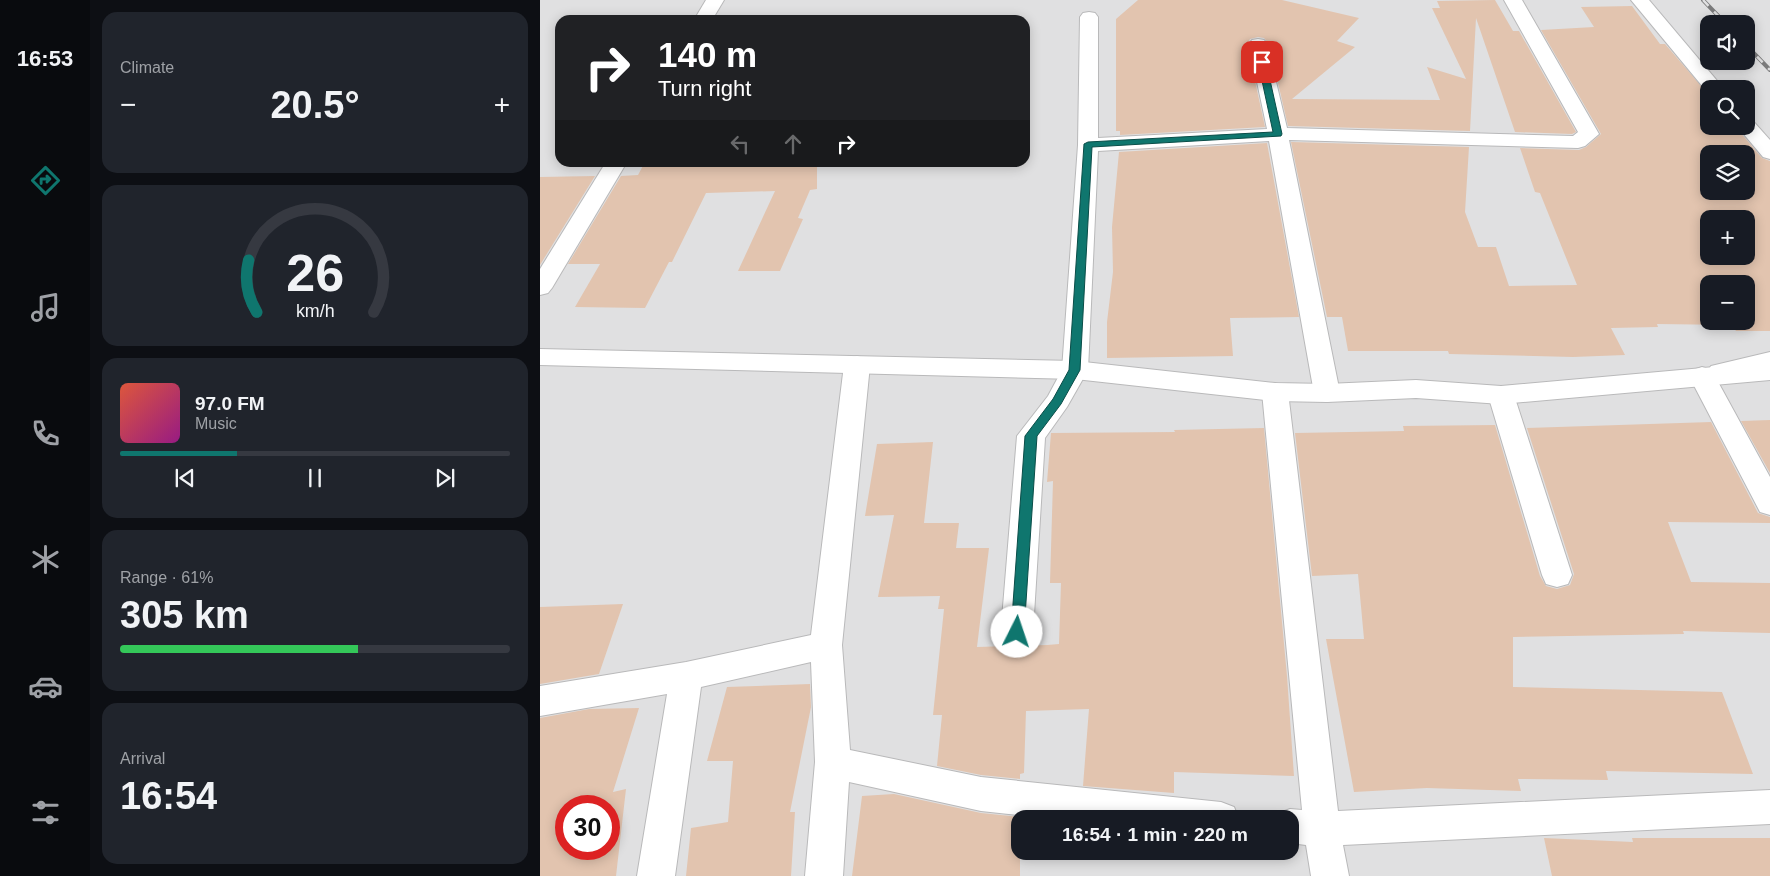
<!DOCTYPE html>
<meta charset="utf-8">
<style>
:root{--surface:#171b24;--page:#20242c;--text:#f1f3f6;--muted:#9ea1a6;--line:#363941;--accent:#0f766e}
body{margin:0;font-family:Arial,sans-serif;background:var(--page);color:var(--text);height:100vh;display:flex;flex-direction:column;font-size:19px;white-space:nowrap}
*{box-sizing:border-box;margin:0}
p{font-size:16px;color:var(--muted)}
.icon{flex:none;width:28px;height:28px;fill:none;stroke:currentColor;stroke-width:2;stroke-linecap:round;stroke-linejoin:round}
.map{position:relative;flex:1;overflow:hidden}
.details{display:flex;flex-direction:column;gap:12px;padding:12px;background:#0d0f14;width:450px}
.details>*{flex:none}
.hud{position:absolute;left:15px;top:15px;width:475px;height:152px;border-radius:15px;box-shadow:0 2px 12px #0003;background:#202124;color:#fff;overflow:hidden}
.buttons{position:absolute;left:1160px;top:15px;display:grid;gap:10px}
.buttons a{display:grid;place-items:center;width:55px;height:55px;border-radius:10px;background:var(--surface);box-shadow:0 2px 12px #0003;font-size:25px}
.speed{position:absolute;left:15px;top:795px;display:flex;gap:10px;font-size:25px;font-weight:700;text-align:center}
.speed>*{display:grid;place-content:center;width:65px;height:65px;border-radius:50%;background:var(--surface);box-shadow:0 2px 12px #0003;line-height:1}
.speed .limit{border:8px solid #d22;background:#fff;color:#111}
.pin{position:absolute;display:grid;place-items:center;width:42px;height:42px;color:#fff;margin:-21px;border-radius:10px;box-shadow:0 2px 8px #0006}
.me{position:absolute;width:55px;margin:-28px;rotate:4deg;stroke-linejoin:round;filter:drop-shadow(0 0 4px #0008)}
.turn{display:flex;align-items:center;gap:18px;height:105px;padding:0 20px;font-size:22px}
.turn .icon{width:65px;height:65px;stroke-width:2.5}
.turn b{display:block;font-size:35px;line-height:42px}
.lanes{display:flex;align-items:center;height:48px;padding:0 20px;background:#0003;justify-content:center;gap:25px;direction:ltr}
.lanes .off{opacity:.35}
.big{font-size:38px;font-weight:600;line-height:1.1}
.details .card{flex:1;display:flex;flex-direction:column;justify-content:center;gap:8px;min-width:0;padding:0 18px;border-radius:15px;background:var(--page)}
.details .dial{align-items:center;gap:0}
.dial svg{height:130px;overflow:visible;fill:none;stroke:var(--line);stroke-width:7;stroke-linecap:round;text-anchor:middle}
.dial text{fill:var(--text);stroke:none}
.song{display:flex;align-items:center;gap:15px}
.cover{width:60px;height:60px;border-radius:8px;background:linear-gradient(135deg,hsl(10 70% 55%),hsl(310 70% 35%))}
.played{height:5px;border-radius:2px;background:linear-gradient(90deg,var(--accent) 30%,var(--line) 30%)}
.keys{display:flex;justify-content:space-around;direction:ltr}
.heat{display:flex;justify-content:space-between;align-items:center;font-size:28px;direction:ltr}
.charge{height:8px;border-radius:4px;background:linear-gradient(90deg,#34c759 61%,var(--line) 0)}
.trip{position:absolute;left:471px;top:810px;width:288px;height:50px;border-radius:15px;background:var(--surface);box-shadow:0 2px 12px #0003;font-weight:600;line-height:50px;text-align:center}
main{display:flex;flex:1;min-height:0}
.menu{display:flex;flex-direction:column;width:90px;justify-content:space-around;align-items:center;background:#090b0e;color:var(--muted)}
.menu .icon{width:35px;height:35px}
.menu .on{color:var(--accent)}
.menu b{font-size:22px;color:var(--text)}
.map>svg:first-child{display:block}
.building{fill:#e2c4af;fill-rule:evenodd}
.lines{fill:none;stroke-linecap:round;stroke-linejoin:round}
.street-casing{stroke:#b9b9ba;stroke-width:2}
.secondary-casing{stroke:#b9b9ba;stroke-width:2}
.street{fill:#fff;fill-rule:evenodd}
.secondary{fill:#fff;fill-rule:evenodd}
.rail-casing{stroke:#7b7b7c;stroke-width:4}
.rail{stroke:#e0e0e1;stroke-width:2.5;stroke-dasharray:8;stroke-linecap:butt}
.route{fill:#0f766e;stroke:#0a4d48}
</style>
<main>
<nav class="menu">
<b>16:53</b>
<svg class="icon on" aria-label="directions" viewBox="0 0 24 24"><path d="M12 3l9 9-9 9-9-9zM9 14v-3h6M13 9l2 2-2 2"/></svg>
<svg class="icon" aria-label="music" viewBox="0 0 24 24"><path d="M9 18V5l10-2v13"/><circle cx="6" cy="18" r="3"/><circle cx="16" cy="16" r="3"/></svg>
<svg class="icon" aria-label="phone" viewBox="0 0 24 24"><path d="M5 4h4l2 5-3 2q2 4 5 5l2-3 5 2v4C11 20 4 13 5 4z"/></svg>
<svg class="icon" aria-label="climate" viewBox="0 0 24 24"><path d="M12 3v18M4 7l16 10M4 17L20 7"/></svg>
<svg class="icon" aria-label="car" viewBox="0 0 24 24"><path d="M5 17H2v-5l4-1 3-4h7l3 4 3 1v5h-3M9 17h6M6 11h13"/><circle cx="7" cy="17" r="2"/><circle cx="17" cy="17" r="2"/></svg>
<svg class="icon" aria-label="filters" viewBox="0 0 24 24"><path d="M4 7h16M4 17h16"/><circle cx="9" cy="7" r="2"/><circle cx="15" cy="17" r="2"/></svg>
</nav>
<section class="details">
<div class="card"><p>Climate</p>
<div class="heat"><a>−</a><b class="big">20.5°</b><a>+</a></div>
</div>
<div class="card dial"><svg viewBox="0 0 100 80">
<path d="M14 69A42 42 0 1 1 86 69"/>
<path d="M14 69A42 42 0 0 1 9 37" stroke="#0f766e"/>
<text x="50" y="56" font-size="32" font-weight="700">26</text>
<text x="50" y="72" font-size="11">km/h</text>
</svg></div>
<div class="card">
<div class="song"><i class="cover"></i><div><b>97.0 FM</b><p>Music</p></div></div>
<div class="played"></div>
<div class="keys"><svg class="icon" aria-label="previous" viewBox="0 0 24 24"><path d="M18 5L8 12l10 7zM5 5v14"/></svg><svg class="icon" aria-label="pause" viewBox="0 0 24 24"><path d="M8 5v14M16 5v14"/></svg><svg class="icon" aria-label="next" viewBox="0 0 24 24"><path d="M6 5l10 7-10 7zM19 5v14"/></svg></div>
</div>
<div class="card"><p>Range · 61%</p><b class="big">305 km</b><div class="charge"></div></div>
<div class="card"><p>Arrival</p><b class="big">16:54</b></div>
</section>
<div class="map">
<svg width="1230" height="876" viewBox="0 0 1230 876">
<rect width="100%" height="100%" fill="#e0e0e1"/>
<!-- building -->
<g class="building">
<polygon points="598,0 742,0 819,18 797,41 815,47 752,99 900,100 887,67 926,79 892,8 900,8 897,1 955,0 973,31 979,31 1036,132 1032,134 975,132 936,18 930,131 748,126 729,44 724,38 718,37 710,39 707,44 725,127 580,135 580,131 576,131 576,19"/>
<path d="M1092,6L1120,44H1125L1169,95V126H1195L1222,158L1230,161V331H1196L1192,325L1117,324L1118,327L1071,328L1085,355L1033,357L909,354L908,351H808L802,317H787L751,142L929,147L925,212L938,247H956L969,286L1037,285L1000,193L995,192L980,148L1039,150L1046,147L1061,134L1001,30L1054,27L1041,7ZM1169,154H1206V191H1169ZM1169,219H1206V256H1169ZM1169,284H1206V321H1169Z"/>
<polygon points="727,143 759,317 690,318 693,356 567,358 567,322 573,272 572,227 579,152"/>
<polygon points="105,162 277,162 277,189 270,190 258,218 263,219 240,271 198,271 235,191 166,193 132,262 129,262 105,308 35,307 60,264 28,264 81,176 98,175"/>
<polygon points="55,176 0,265 0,177"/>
<polygon points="1230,420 1230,473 1201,421"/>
<polygon points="1171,422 1218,513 1230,517 1230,523 1128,522 1151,582 1230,583 1230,633 1143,631 1144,634 973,637 973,687 1182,692 1213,774 1066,771 1068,780 978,779 981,791 887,788 814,792 786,639 824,639 818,574 772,576 755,433 864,431 863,426 955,425 1000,576 1006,586 1017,589 1030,585 1034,574 987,428"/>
<polygon points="724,428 747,676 754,776 634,772 634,793 543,786 549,709 486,711 484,773 480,774 480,779 441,775 397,766 402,715 393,715 404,609 398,609 400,596 338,597 354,515 325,516 337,444 393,442 384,523 419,523 416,548 449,548 437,647 507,645 519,644 521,583 510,583 513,481 507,482 511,433 635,432 634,430"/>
<polygon points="83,604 59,674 0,684 0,607"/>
<polygon points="270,684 271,707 250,812 255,812 251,876 146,876 151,828 188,822 193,761 167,761 187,687"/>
<path d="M99,708L73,792L86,789L76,876H0V718L49,709ZM26,806H69V849H26Z"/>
<polygon points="354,794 441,813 480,817 480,876 312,876 322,796"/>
<polygon points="1004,838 1093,842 1092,838 1230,838 1230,876 1012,876"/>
</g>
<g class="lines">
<defs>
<g id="street">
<polygon points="166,0 184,0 172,20 154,20"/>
<polygon points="964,0 982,0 1059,134 1045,146 1038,148 749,140 800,393 796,399 787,402 778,399 774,393 729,141 558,151 548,370 527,407 505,438 493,631 488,640 477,644 466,640 461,631 477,436 508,396 522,370 538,145 540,17 543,13 549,12 555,13 558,17 558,138 727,129 709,44 712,40 718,39 724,40 727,44 747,128 1033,136 1038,132"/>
<polygon points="1091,0 1109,0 1184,89 1169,89 1168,93"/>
<polygon points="1206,119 1213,121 1230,140 1230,159 1223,157 1197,126 1206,126"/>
<polygon points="66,162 87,162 12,288 8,293 0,295 0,269"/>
<polygon points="1230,352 1230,368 1177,380 1230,477 1230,515 1220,512 1149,376 1153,370 1162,367 1169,369 1171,366"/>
<polygon points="317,356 326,359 330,365 302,645 310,750 441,777 681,802 694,807 699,819 517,819 441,811 309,782 303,876 265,876 275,762 271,662 161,687 135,876 97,876 127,694 0,716 0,686 146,662 271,635 304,365 308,359"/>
<polygon points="735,383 744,386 748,392 798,811 1230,790 1230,824 803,845 809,876 771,876 766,845 750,843 750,819 735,819 737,814 750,809 762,810 722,392 726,386"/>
<polygon points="961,386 970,389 974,395 1032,575 1028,584 1017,587 1006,584 1002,575 948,395 952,389"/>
</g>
<polygon id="secondary" points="0,349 535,361 735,383 787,384 876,380 961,386 1230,362 1230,380 961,404 876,398 787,402 735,401 535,379 0,365"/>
</defs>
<!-- street casing -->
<use href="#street" class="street-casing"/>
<!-- secondary casing -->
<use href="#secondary" class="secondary-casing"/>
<!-- street -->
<use href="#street" class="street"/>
<!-- secondary -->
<use href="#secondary" class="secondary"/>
<defs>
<g id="rail">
<polyline points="1163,0 1186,24"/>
<polyline points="1206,45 1230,70"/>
</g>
</defs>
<!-- rail casing -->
<use href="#rail" class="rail-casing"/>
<!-- rail -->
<use href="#rail" class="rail"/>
</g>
<!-- route -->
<polygon class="route" points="722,59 726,62 742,134 741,136 552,147 540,370 521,404 497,436 484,632 482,635 477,637 473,635 471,632 485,436 513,399 529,370 544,144 548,142 733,132 718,62"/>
</svg>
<div class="buttons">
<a><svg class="icon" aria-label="sound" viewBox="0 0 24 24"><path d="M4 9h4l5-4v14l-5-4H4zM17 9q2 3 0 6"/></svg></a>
<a><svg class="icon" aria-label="search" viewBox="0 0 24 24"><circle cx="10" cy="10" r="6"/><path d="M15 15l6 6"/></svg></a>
<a><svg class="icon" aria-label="layers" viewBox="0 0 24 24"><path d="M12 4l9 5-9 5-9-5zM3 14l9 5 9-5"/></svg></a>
<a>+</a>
<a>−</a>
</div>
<div class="speed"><div class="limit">30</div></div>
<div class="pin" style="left:722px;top:62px;background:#d93025"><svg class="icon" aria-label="arrive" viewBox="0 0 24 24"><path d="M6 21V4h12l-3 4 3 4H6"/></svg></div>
<svg class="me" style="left:477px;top:632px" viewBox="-20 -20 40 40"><circle r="19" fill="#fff"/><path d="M0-13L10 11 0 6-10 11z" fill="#0f766e"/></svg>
<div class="trip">16:54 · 1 min · 220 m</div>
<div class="hud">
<div class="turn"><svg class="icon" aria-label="right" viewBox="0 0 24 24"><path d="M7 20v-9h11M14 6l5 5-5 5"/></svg><div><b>140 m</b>Turn right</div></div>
<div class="lanes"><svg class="icon off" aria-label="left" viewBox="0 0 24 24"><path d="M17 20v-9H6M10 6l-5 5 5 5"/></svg><svg class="icon off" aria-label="ahead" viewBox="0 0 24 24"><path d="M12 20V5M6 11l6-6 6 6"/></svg><svg class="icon" aria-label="right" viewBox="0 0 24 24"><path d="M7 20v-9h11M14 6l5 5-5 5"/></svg></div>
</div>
</div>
</main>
